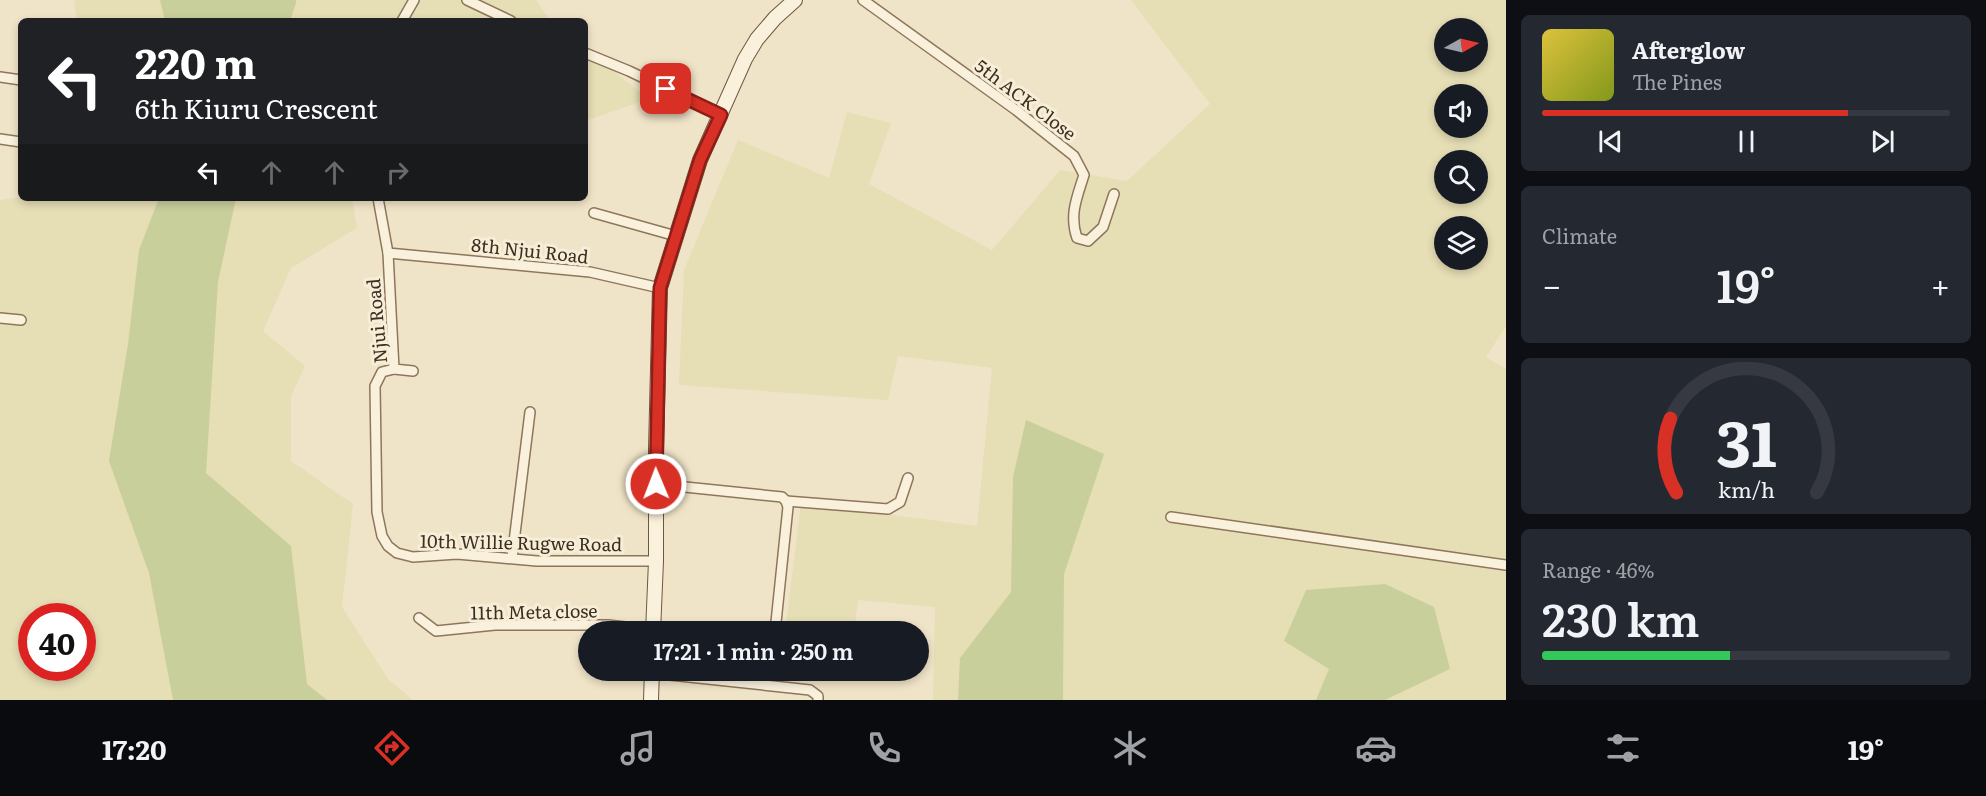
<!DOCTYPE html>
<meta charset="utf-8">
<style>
:root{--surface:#171b24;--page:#242831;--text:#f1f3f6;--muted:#9ea1a6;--line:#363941;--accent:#d93025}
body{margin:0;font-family:Literata,serif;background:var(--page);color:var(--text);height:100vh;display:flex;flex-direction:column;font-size:22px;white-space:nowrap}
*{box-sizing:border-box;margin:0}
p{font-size:20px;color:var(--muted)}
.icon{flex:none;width:33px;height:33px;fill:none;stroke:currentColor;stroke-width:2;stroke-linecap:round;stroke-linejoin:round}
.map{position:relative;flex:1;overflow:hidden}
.drawer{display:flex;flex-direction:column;gap:15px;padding:15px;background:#0d0f14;width:480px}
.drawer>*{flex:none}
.banner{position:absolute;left:18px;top:18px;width:570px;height:183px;border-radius:9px;box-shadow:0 3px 9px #0003;background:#202124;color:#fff;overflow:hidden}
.needle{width:39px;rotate:82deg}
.fabs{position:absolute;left:1434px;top:18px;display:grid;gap:12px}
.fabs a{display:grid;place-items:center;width:54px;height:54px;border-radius:50%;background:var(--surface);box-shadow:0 3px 9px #0003;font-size:30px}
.speed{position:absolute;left:18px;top:603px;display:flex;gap:12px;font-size:30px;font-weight:700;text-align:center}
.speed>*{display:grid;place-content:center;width:78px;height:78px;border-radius:50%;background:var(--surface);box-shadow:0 3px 9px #0003;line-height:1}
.speed .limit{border:9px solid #d22;background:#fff;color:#111}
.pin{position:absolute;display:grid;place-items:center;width:51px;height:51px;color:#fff;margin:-26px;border-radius:12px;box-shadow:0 3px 9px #0006}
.me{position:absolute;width:66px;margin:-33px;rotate:359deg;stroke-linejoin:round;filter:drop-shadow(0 0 4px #0008)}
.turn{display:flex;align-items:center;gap:21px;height:126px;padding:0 18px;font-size:27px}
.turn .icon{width:78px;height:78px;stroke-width:2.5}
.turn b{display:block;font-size:42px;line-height:51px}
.lanes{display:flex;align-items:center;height:57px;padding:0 18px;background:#0003;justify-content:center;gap:30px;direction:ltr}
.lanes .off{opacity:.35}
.big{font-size:45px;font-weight:600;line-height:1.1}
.drawer .card{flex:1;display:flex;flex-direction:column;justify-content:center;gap:9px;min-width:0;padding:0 21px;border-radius:9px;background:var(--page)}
.drawer .dial{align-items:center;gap:0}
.dial svg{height:156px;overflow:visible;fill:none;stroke:var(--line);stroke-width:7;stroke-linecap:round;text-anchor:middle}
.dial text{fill:var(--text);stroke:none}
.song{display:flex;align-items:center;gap:18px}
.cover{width:72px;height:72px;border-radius:9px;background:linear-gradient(135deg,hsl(50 70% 55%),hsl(70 70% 35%))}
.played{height:6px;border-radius:3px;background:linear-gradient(90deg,var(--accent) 75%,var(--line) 75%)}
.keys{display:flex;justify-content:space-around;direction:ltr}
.heat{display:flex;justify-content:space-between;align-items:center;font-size:33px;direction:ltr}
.charge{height:9px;border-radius:4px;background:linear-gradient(90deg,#34c759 46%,var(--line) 0)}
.trip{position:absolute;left:578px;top:621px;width:351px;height:60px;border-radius:30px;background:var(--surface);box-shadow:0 3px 9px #0003;font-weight:600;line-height:60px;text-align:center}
.menu{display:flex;height:96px;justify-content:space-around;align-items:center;background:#090b0e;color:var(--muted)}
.menu .icon{width:42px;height:42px}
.menu .active{color:var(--accent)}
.menu b{font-size:27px;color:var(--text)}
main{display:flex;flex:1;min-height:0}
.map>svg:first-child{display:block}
.farmland{fill:#e6deb5;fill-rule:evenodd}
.green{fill:#c9cf9b}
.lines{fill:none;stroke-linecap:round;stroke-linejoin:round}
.street-casing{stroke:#8d765c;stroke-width:12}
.secondary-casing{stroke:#6f573f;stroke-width:16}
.street{stroke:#faf1dc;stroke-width:9}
.secondary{stroke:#faf1dc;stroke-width:14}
.route-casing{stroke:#8d1f18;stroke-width:15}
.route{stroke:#d93025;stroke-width:10}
.labels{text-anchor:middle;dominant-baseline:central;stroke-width:6;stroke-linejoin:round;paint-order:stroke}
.street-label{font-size:18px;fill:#3d2e20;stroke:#f7eed8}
</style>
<main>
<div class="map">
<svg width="1506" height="700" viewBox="0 0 1506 700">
<rect width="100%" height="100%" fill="#f0e4c8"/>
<!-- farmland -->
<g class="farmland">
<polygon points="74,0 536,0 550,21 77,21"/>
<path d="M1131,0H1506V326L1486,357L1506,369V700H933L935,607L858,600L854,631H785L801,503L977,526L992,368L898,356L888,400L679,385L684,270L738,140L829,178L847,112L891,123L869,184L992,250L1060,170L1127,181L1210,104ZM1444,28H1478V62H1444ZM1444,94H1478V128H1444ZM1444,160H1478V194H1444ZM1444,226H1478V260H1444Z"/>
<polygon points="585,49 649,99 585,121"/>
<path d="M21,197L352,198L357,228L291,268L263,331L305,366L291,396V461L353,504L342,607L388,679L413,700H0V200ZM32,616H82V668H32Z"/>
</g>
<!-- green -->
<g class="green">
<polygon points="160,0 296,0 296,3 290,21 165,21"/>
<polygon points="159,198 236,198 218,282 206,473 291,546 307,684 327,700 173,700 149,573 109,461 128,344 139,250"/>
<polygon points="1026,420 1104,454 1064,574 1063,700 958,700 960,658 1011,592 1013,477"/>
<polygon points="1385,584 1434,607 1450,669 1385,700 1316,700 1329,669 1284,641 1306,590"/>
</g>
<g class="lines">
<defs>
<g id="street">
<polyline points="467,0 511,21"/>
<path d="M863,0L1016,110L1074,156L1084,175C1077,197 1069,215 1077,238L1088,241L1103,227L1114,194"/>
<polyline points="402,21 414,0"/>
<polyline points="585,53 629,71 721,115"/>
<polyline points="0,77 21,80"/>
<polyline points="0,139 21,142"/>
<polyline points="378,198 388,253 590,272 660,288"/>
<polyline points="594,213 676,236"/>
<polyline points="388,253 394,369 413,371"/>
<polyline points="0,318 21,320"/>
<polyline points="394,369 382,372 375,386 377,512 382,536 388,546 397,553 413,557 457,554 537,561 656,561"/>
<polyline points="656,484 782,497 786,501 788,507 775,632"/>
<polyline points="786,501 888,509 900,502 908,478"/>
<polyline points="1171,517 1506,565"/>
<polyline points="512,558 530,412"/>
<polyline points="419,618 436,631 495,625 608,625 668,632"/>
<polyline points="651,673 810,690 818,696 818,700"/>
</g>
<g id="secondary">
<polyline points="653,632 656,561 656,449 660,288 700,160 745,59 757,39 775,18 795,0"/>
<polyline points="651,700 652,670"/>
</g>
</defs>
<!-- street casing -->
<use href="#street" class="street-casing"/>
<!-- secondary casing -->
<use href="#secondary" class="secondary-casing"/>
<!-- street -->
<use href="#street" class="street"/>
<!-- secondary -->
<use href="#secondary" class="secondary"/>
</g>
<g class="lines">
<defs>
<polyline id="route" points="656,484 660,288 700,160 721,115 666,89"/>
</defs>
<!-- route casing -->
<use href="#route" class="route-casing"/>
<!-- route -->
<use href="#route" class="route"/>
</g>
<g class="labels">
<!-- street labels -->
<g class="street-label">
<text transform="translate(1026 99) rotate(37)">5th ACK Close</text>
<text transform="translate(530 250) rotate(6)">8th Njui Road</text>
<text transform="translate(376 321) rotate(-95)">Njui Road</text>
<text transform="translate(521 542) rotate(1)">10th Willie Rugwe Road</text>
<text transform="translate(534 611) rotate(-1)">11th Meta close</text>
</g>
</g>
</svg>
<div class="fabs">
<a><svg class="needle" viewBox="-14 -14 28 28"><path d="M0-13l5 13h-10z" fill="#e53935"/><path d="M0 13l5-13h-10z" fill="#9ea1a6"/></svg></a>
<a><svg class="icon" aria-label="sound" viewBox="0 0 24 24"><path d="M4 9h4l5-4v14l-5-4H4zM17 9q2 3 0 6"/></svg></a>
<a><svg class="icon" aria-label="search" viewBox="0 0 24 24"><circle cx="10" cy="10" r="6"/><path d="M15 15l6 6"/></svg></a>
<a><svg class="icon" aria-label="layers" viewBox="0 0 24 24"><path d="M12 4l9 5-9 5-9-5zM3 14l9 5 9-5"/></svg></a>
</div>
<div class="speed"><div class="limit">40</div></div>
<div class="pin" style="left:666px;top:89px;background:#d93025"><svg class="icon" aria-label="arrive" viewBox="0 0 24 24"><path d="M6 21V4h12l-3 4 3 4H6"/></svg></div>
<svg class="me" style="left:656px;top:484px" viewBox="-20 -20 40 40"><circle r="17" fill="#d93025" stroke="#fff" stroke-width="3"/><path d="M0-11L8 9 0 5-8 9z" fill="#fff"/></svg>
<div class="trip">17:21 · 1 min · 250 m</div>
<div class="banner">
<div class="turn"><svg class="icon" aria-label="left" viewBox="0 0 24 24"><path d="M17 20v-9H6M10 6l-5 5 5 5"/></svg><div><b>220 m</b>6th Kiuru Crescent</div></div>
<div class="lanes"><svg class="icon" aria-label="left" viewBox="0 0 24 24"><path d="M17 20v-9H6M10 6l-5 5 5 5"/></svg><svg class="icon off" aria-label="ahead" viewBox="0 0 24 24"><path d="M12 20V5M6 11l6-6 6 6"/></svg><svg class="icon off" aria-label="ahead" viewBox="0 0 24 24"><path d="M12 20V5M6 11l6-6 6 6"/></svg><svg class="icon off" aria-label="right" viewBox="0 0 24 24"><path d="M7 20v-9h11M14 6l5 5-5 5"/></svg></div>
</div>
</div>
<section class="drawer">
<div class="card">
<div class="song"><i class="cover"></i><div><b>Afterglow</b><p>The Pines</p></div></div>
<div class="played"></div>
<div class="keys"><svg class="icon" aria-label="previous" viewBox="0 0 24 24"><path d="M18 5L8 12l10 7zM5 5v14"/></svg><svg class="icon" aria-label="pause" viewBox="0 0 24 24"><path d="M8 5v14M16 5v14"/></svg><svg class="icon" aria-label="next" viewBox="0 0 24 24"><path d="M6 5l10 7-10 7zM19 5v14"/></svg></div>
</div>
<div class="card"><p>Climate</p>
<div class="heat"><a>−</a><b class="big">19°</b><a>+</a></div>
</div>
<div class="card dial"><svg viewBox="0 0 100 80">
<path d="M14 69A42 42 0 1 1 86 69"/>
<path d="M14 69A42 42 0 0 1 11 31" stroke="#d93025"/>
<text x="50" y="56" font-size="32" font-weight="700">31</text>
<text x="50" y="72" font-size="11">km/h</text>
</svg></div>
<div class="card"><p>Range · 46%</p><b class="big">230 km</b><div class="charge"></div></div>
</section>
</main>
<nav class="menu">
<b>17:20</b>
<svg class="icon active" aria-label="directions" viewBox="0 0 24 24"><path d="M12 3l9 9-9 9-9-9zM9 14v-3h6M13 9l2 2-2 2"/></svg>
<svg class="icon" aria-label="music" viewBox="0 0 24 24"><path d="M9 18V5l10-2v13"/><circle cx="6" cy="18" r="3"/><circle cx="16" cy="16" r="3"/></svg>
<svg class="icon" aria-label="phone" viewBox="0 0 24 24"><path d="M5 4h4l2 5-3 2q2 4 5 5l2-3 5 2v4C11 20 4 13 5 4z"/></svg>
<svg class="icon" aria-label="climate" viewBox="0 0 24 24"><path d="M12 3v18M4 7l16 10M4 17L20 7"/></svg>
<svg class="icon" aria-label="car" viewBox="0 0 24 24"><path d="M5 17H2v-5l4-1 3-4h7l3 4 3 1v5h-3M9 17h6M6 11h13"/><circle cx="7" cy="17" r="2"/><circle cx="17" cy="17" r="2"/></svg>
<svg class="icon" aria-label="filters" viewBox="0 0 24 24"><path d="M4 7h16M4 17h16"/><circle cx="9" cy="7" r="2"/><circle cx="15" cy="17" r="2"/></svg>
<b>19°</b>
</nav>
